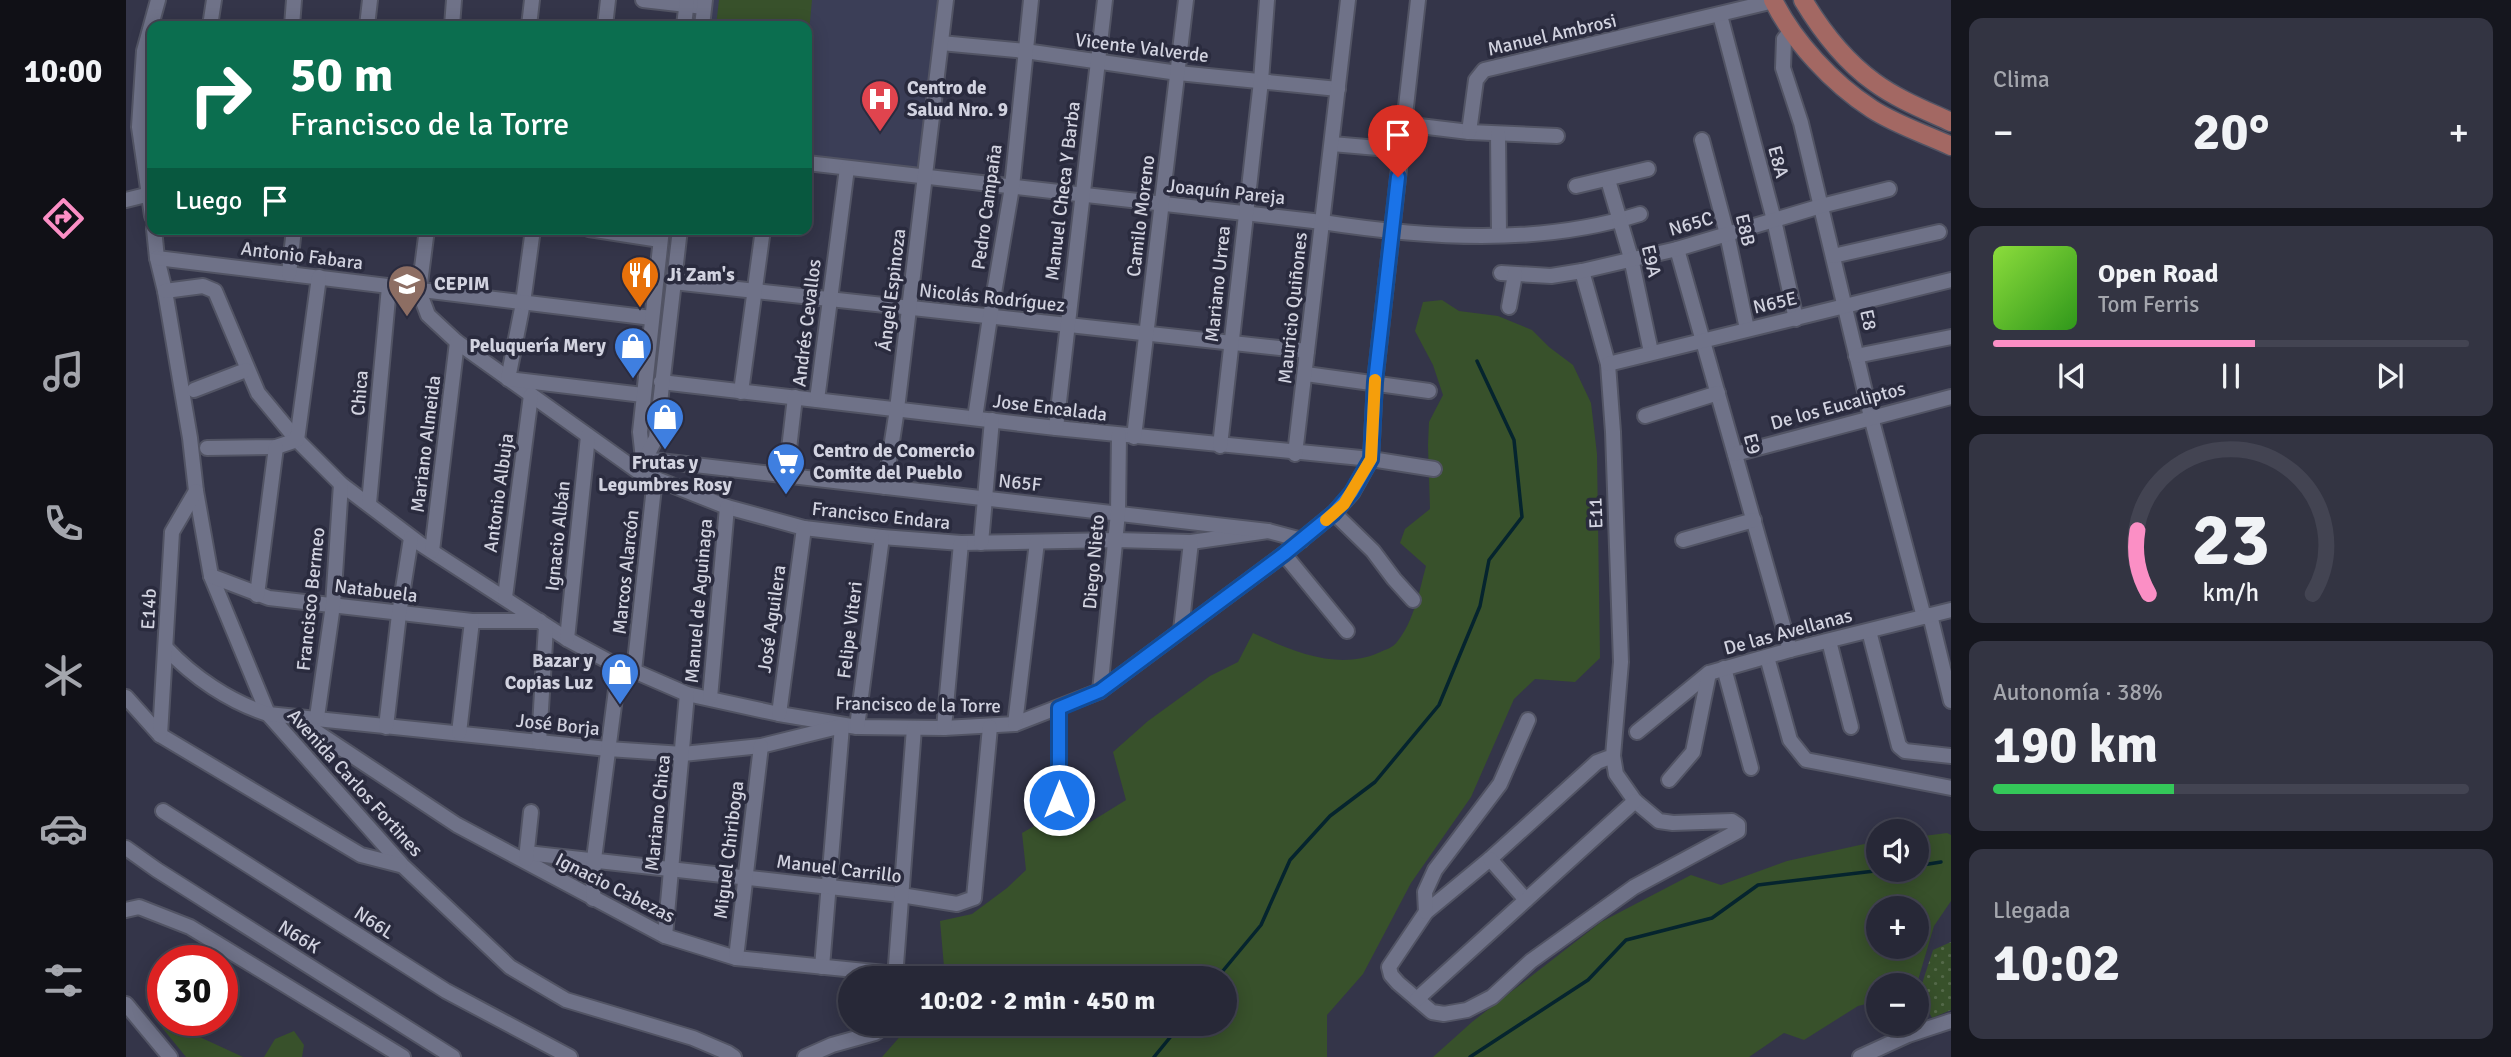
<!DOCTYPE html>
<html lang="es">
<meta charset="utf-8">
<style>
:root{--surface:#272837;--page:#333442;--text:#f1f3f6;--muted:#a4a6ad;--line:#434452;--accent:#fb8fc5}
body{margin:0;font-family:Signika,sans-serif;background:var(--page);color:var(--text);height:100vh;display:flex;flex-direction:column;font-size:26px;white-space:nowrap}
*{box-sizing:border-box;margin:0}
p{font-size:23px;color:var(--muted)}
.icon{flex:none;width:38px;height:38px;fill:none;stroke:currentColor;stroke-width:2;stroke-linecap:round;stroke-linejoin:round}
.map{position:relative;flex:1;overflow:hidden}
.panel{display:flex;flex-direction:column;gap:18px;padding:18px;background:#15161e;width:560px}
.panel>*{flex:none}
.banner{position:absolute;left:21px;top:21px;width:665px;height:214px;border-radius:14px;box-shadow:0 4px 18px #0003,0 0 0 2px var(--line);background:#0b6e4f;color:#fff;overflow:hidden}
.fabs{position:absolute;left:1740px;top:819px;display:grid;gap:14px}
.fabs a{display:grid;place-items:center;width:63px;height:63px;border-radius:50%;background:var(--surface);box-shadow:0 4px 18px #0003,0 0 0 2px var(--line);font-size:35px}
.speed{position:absolute;left:21px;top:945px;display:flex;gap:14px;font-size:35px;font-weight:700;text-align:center}
.speed>*{display:grid;place-content:center;width:91px;height:91px;border-radius:50%;background:var(--surface);box-shadow:0 4px 18px #0003,0 0 0 2px var(--line);line-height:1}
.speed .limit{border:10px solid #d22;background:#fff;color:#111}
.pin{position:absolute;display:grid;place-items:center;width:60px;height:60px;color:#fff;margin:-72px -30px;border-radius:50% 50% 50% 0;rotate:-45deg;box-shadow:0 0 7px #0007}
.pin .icon{rotate:45deg}
.me{position:absolute;width:77px;margin:-38px;rotate:0deg;stroke-linejoin:round;filter:drop-shadow(0 0 5px #0008)}
.turn{display:flex;align-items:center;gap:24px;height:147px;padding:0 28px;font-size:32px}
.turn .icon{width:91px;height:91px;stroke-width:2.5}
.turn b{display:block;font-size:49px;line-height:60px}
.then{display:flex;align-items:center;height:66px;padding:0 28px;background:#0003;gap:14px;font-size:26px}
.big{font-size:52px;font-weight:700;line-height:1.1}
.panel .widget{flex:1;display:flex;flex-direction:column;justify-content:center;gap:10px;min-width:0;padding:0 24px;border-radius:14px;background:var(--page)}
.panel .dial{align-items:center;gap:0}
.dial svg{height:182px;overflow:visible;fill:none;stroke:var(--line);stroke-width:7;stroke-linecap:round;text-anchor:middle}
.dial text{fill:var(--text);stroke:none}
.song{display:flex;align-items:center;gap:21px}
.cover{width:84px;height:84px;border-radius:10px;background:linear-gradient(135deg,hsl(90 70% 55%),hsl(110 70% 35%))}
.played{height:7px;border-radius:4px;background:linear-gradient(90deg,var(--accent) 55%,var(--line) 55%)}
.keys{display:flex;justify-content:space-around;direction:ltr}
.heat{display:flex;justify-content:space-between;align-items:center;font-size:38px;direction:ltr}
.charge{height:10px;border-radius:5px;background:linear-gradient(90deg,#34c759 38%,var(--line) 0)}
.trip{position:absolute;left:712px;top:966px;width:399px;height:70px;border-radius:35px;background:var(--surface);box-shadow:0 4px 18px #0003,0 0 0 2px var(--line);font-weight:700;line-height:70px;text-align:center}
main{display:flex;flex:1;min-height:0}
.tab-bar{display:flex;flex-direction:column;width:126px;justify-content:space-around;align-items:center;background:#101016;color:var(--muted)}
.tab-bar .icon{width:49px;height:49px}
.tab-bar .on{color:var(--accent)}
.tab-bar b{font-size:32px;color:var(--text)}
.map>svg:first-child{display:block}
.built{fill:#3b3e57}
.grass{fill:#38512b;fill-rule:evenodd}
.park{fill:url(#park-dots)}
.lines{fill:none;stroke-linecap:round;stroke-linejoin:round}
.stream{stroke:#05242e;stroke-width:3.5}
.minor-casing{stroke:#525464;stroke-width:18}
.major-casing{stroke:#525464;stroke-width:21}
.minor{stroke:#6f7288;stroke-width:14}
.major{stroke:#a36863;stroke-width:18}
.route-casing{stroke:#114b97;stroke-width:18}
.route{stroke:#1a73e8;stroke-width:12}
.slow{stroke:#f59e0b;stroke-width:12}
.labels{text-anchor:middle;dominant-baseline:central;stroke-width:7;stroke-linejoin:round;paint-order:stroke}
.street-label{font-size:19px;fill:#d2d3e0;stroke:#2a2b3e}
.poi-label{font-size:19px;font-weight:bold;fill:#d2d3e0;stroke:#2a2b3e;text-anchor:start}
</style>
<main>
<nav class="tab-bar">
<b>10:00</b>
<svg class="icon on" aria-label="directions" viewBox="0 0 24 24"><path d="M12 3l9 9-9 9-9-9zM9 14v-3h6M13 9l2 2-2 2"/></svg>
<svg class="icon" aria-label="music" viewBox="0 0 24 24"><path d="M9 18V5l10-2v13"/><circle cx="6" cy="18" r="3"/><circle cx="16" cy="16" r="3"/></svg>
<svg class="icon" aria-label="phone" viewBox="0 0 24 24"><path d="M5 4h4l2 5-3 2q2 4 5 5l2-3 5 2v4C11 20 4 13 5 4z"/></svg>
<svg class="icon" aria-label="climate" viewBox="0 0 24 24"><path d="M12 3v18M4 7l16 10M4 17L20 7"/></svg>
<svg class="icon" aria-label="car" viewBox="0 0 24 24"><path d="M5 17H2v-5l4-1 3-4h7l3 4 3 1v5h-3M9 17h6M6 11h13"/><circle cx="7" cy="17" r="2"/><circle cx="17" cy="17" r="2"/></svg>
<svg class="icon" aria-label="filters" viewBox="0 0 24 24"><path d="M4 7h16M4 17h16"/><circle cx="9" cy="7" r="2"/><circle cx="15" cy="17" r="2"/></svg>
</nav>
<div class="map">
<svg width="1825" height="1057" viewBox="0 0 1825 1057">
<defs>
<pattern id="park-dots" width="8" height="8" patternUnits="userSpaceOnUse" patternTransform="scale(1.75)"><rect width="8" height="8" fill="#38512b"/><path d="M2 2h.1M6 6h.1" fill="none" stroke="#546949" stroke-width="1.8" stroke-linecap="round"/></pattern>
</defs>
<rect width="100%" height="100%" fill="#343549"/>
<!-- built -->
<polygon class="built" points="585,0 814,0 795,169 681,157 681,26 582,26"/>
<!-- grass -->
<g class="grass">
<polygon points="593,0 686,0 681,54 681,26 590,26"/>
<path d="M1316,300L1333,311L1372,316L1406,330L1423,347L1447,365L1465,403L1471,454L1474,658L1449,682L1409,679L1388,699L1345,797L1285,883L1237,974L1201,1015V1057H756L785,1024H1099V978H819L814,921L846,914L881,888L900,870L896,833L938,809L958,826L1000,800L987,752L1022,721L1084,676L1112,662L1127,633C1164,650 1211,671 1252,653C1258,650 1267,648 1271,642C1288,621 1293,592 1300,566L1274,543L1279,529L1304,509L1302,445L1303,422L1317,395L1307,365L1289,331L1297,302Z"/>
<path d="M1821,833L1825,835V901L1808,926L1790,987V985H1752V1001L1732,1006L1678,1040L1658,1033L1623,1057H1307L1346,1022L1475,922L1565,875L1595,885L1661,861L1752,841V870H1790V837ZM1752,908H1790V947H1752Z"/>
<polygon points="25,1014 37,1020 117,1057 60,1057"/>
<polygon points="168,1031 178,1045 176,1057 138,1057 149,1039"/>
</g>
<!-- park -->
<polygon class="park" points="1825,942 1825,1010 1806,1018 1793,993 1807,950"/>
<g class="lines">
<!-- stream -->
<g class="stream">
<polyline points="1790,866 1815,862"/>
<polyline points="1091,978 1135,925 1164,860 1204,816 1249,782 1313,705 1354,606 1363,560 1396,517 1388,440 1351,361"/>
<polyline points="1028,1057 1055,1024"/>
<polyline points="1344,1057 1462,980 1500,940 1586,918 1632,885 1757,870"/>
</g>
<defs>
<g id="minor">
<polyline points="517,0 578,7"/>
<polyline points="1594,15 1648,220 1670,319"/>
<polyline points="84,26 88,0"/>
<polyline points="166,26 168,0"/>
<polyline points="241,26 244,0"/>
<polyline points="326,26 328,0"/>
<polyline points="403,26 406,0"/>
<polyline points="479,26 482,0"/>
<polyline points="558,26 561,0"/>
<polyline points="576,26 579,0"/>
<polyline points="1664,32 1658,39 1657,68 1675,123 1745,417 1798,617"/>
<polyline points="815,43 899,51 1052,73 1212,89"/>
<polyline points="1277,124 1343,132 1431,136"/>
<polyline points="1343,132 1350,80 1358,70 1648,1"/>
<polyline points="1372,134 1373,235"/>
<polyline points="1576,140 1601,234 1621,329"/>
<polyline points="1206,144 1275,150"/>
<path d="M681,163L1196,222C1300,238 1412,246 1514,214"/>
<polyline points="1482,180 1505,258 1525,352"/>
<polyline points="1450,186 1522,169"/>
<polyline points="0,200 24,194"/>
<polyline points="26,216 13,127 18,51 32,0"/>
<polyline points="28,229 31,258 39,291 64,438 70,491 85,576 142,714 276,865 384,967 440,1000 567,1038 602,1053 608,1057"/>
<polyline points="301,229 293,291 302,315 331,342 513,472 601,507 678,528 756,537 835,543 990,540 1065,542 1142,531"/>
<polyline points="407,229 397,303 382,379 517,395"/>
<polyline points="463,229 534,240"/>
<polyline points="1551,249 1664,650"/>
<polyline points="1707,256 1813,232"/>
<polyline points="31,258 526,318"/>
<polyline points="1456,271 1482,364 1487,432 1495,662 1487,756 1490,774 1509,801 1533,821 1547,823 1606,821 1612,825 1612,831 1508,887 1405,961 1366,997 1341,1010 1318,1014 1306,1012 1272,983 1265,975 1263,967 1300,912 1364,859 1471,762 1487,756"/>
<polyline points="1375,273 1425,276 1456,271 1551,249 1695,206 1763,189"/>
<polyline points="163,274 168,229"/>
<polyline points="547,282 1181,351"/>
<polyline points="39,291 77,286 89,291 132,393 171,440 215,484 293,543 441,639 493,667 508,671 561,694 653,714 731,727 818,728 889,724 974,691 1158,554 1208,513 1226,493 1245,459 1249,382 1292,0"/>
<polyline points="1383,307 1389,274"/>
<polyline points="1730,356 1825,337"/>
<polyline points="1482,364 1825,280"/>
<polyline points="1180,374 1303,391"/>
<polyline points="535,382 930,428 1245,459 1308,469"/>
<polyline points="68,390 120,370"/>
<polyline points="615,392 637,229"/>
<polyline points="691,400 721,168"/>
<polyline points="1519,416 1592,393"/>
<polyline points="849,418 864,317 886,187 905,0"/>
<polyline points="930,428 979,0"/>
<polyline points="1008,437 1060,0"/>
<polyline points="1094,446 1135,81 1141,0"/>
<polyline points="81,448 150,447 171,440 193,277"/>
<polyline points="1169,454 1222,0"/>
<polyline points="1609,454 1825,397"/>
<polyline points="517,459 1142,531 1176,540"/>
<polyline points="517,459 514,432 536,229"/>
<polyline points="515,467 530,438 554,229"/>
<polyline points="660,475 669,397"/>
<polyline points="759,487 771,409 820,0"/>
<polyline points="243,503 263,287"/>
<polyline points="1208,513 1247,551 1268,579 1287,600"/>
<polyline points="1557,540 1628,520"/>
<polyline points="855,543 866,420"/>
<polyline points="306,551 331,342"/>
<polyline points="1158,554 1221,631"/>
<polyline points="85,576 143,598 346,621 414,621"/>
<polyline points="131,595 150,447"/>
<polyline points="379,597 405,395"/>
<polyline points="1804,615 1825,701"/>
<polyline points="1055,630 1065,542"/>
<polyline points="1743,631 1773,746 1779,751 1825,756"/>
<polyline points="441,639 462,436"/>
<polyline points="1703,641 1725,727"/>
<path d="M40,648C67,677 104,702 142,714L482,749L557,754L635,746L716,726L696,967"/>
<polyline points="1641,657 1664,740 1680,760 1825,788"/>
<polyline points="1598,668 1625,768"/>
<polyline points="508,671 529,478"/>
<polyline points="974,691 992,513 993,435"/>
<polyline points="0,697 34,735 235,855 274,865"/>
<polyline points="584,698 601,507"/>
<polyline points="933,708 933,800"/>
<polyline points="653,714 678,528"/>
<polyline points="168,717 331,825 539,936 610,958 769,974"/>
<polyline points="191,717 207,605 215,484"/>
<polyline points="889,724 911,542"/>
<polyline points="260,727 273,614 285,538"/>
<polyline points="731,727 756,537"/>
<polyline points="818,728 835,543"/>
<polyline points="1511,732 1583,673 1664,650 1825,610"/>
<polyline points="333,733 346,621"/>
<polyline points="34,735 46,532 70,491"/>
<polyline points="413,742 420,626"/>
<polyline points="1543,780 1567,752 1583,673"/>
<polyline points="37,811 320,991 444,1057"/>
<polyline points="0,848 31,870 327,1057"/>
<polyline points="401,853 775,895 831,904 848,898 864,727"/>
<polyline points="400,859 405,812"/>
<polyline points="1364,859 1400,900"/>
<polyline points="467,899 468,859 493,667"/>
<polyline points="0,910 13,907 64,927 277,1057"/>
<polyline points="1300,912 1299,892 1309,870 1374,784 1402,720"/>
<polyline points="539,936 561,694"/>
<polyline points="610,958 635,746"/>
<polyline points="769,978 788,728"/>
<polyline points="1291,999 1509,801"/>
<polyline points="0,1004 44,1057"/>
<polyline points="679,1057 706,1045 749,1033 762,1024"/>
<polyline points="1734,1057 1782,1035 1825,1021"/>
</g>
<g id="major">
<path d="M1647,0C1668,42 1706,83 1746,109C1769,124 1799,134 1825,146"/>
<path d="M1677,0C1695,30 1719,61 1748,82C1771,99 1799,110 1825,122"/>
</g>
</defs>
<!-- minor casing -->
<use href="#minor" class="minor-casing"/>
<!-- major casing -->
<use href="#major" class="major-casing"/>
<!-- minor -->
<use href="#minor" class="minor"/>
<!-- major -->
<use href="#major" class="major"/>
</g>
<g class="lines">
<defs>
<polyline id="route" points="933,800 933,708 974,691 1158,554 1208,513 1226,492 1245,459 1249,382 1272,177"/>
</defs>
<!-- route casing -->
<use href="#route" class="route-casing"/>
<!-- route -->
<use href="#route" class="route"/>
<!-- slow -->
<polyline class="slow" points="1200,520 1218,504 1245,459 1249,380"/>
</g>
<!-- icons -->
<defs>
<symbol id="hospital-pin" viewBox="-11 -11 22 30"><path d="M0 17L-7.5 6A9.5 9.5 0 1 1 7.5 6Z" fill="#e0444e" stroke="#2a2b3e"/><path d="M-5-5h3v3.5h4V-5h3V5h-3V1.5h-4V5h-3Z" fill="#fff"/></symbol>
<symbol id="restaurant-pin" viewBox="-11 -11 22 30"><path d="M0 17L-7.5 6A9.5 9.5 0 1 1 7.5 6Z" fill="#e8710a" stroke="#2a2b3e"/><path d="M-5-6h1v4h1v-4h1v4h1v-4h1v5L-1.5 .5V6h-2V.5L-5-1ZM5-6V6H3V1.5H1.5Q1.5-4 5-6Z" fill="#fff"/></symbol>
<symbol id="school-pin" viewBox="-11 -11 22 30"><path d="M0 17L-7.5 6A9.5 9.5 0 1 1 7.5 6Z" fill="#8d6e63" stroke="#2a2b3e"/><path d="M0-5L7-2L0 1L-7-2ZM-4 1L0 2.5L4 1V4Q0 6-4 4Z" fill="#fff"/></symbol>
<symbol id="shop-pin" viewBox="-11 -11 22 30"><path d="M0 17L-7.5 6A9.5 9.5 0 1 1 7.5 6Z" fill="#3f7fe0" stroke="#2a2b3e"/><path d="M-5-2.5h2.3a2.7 3.5 0 0 1 5.4 0H5L5.5 6h-11ZM-1.5-2.5h3a1.5 2.3 0 0 0-3 0Z" fill="#fff"/></symbol>
<symbol id="supermarket-pin" viewBox="-11 -11 22 30"><path d="M0 17L-7.5 6A9.5 9.5 0 1 1 7.5 6Z" fill="#3f7fe0" stroke="#2a2b3e"/><path d="M-6-5.5h2.5l.6 2H6L4.5 2H-2.5L-4.4-4H-6ZM-1.5 3.2a1.3 1.3 0 1 0 .1 0ZM3 3.2a1.3 1.3 0 1 0 .1 0Z" fill="#fff"/></symbol>
</defs>
<g fill-rule="evenodd">
<use href="#hospital-pin" x="732" y="77" width="44" height="60"/>
<use href="#restaurant-pin" x="492" y="253" width="44" height="60"/>
<use href="#school-pin" x="259" y="262" width="44" height="60"/>
<use href="#shop-pin" x="485" y="324" width="44" height="60"/>
<use href="#shop-pin" x="517" y="395" width="44" height="60"/>
<use href="#supermarket-pin" x="638" y="440" width="44" height="60"/>
<use href="#shop-pin" x="472" y="650" width="44" height="60"/>
</g>
<g class="labels">
<!-- street labels -->
<g class="street-label">
<text transform="translate(1426 35) rotate(-13)">Manuel Ambrosi</text>
<text transform="translate(1016 48) rotate(7)">Vicente Valverde</text>
<text transform="translate(1652 162) rotate(75)">E8A</text>
<text transform="translate(937 191) rotate(-83)">Manuel Checa Y Barba</text>
<text transform="translate(1100 192) rotate(6)">Joaquín Pareja</text>
<text transform="translate(861 207) rotate(-82)">Pedro Campaña</text>
<text transform="translate(1015 216) rotate(-83)">Camilo Moreno</text>
<text transform="translate(1565 224) rotate(-16)">N65C</text>
<text transform="translate(1619 230) rotate(77)">E8B</text>
<text transform="translate(176 256) rotate(7)">Antonio Fabara</text>
<text transform="translate(1525 261) rotate(77)">E9A</text>
<text transform="translate(1092 284) rotate(-84)">Mariano Urrea</text>
<text transform="translate(766 290) rotate(-83)">Ángel Espinoza</text>
<text transform="translate(866 298) rotate(6)">Nicolás Rodríguez</text>
<text transform="translate(1649 303) rotate(-13)">N65E</text>
<text transform="translate(1167 308) rotate(-84)">Mauricio Quiñones</text>
<text transform="translate(1742 320) rotate(78)">E8</text>
<text transform="translate(681 323) rotate(-83)">Andrés Cevallos</text>
<text transform="translate(234 393) rotate(-85)">Chica</text>
<text transform="translate(1712 406) rotate(-15)">De los Eucaliptos</text>
<text transform="translate(924 408) rotate(7)">Jose Encalada</text>
<text transform="translate(300 444) rotate(-83)">Mariano Almeida</text>
<text transform="translate(1626 444) rotate(75)">E9</text>
<text transform="translate(894 483) rotate(6)">N65F</text>
<text transform="translate(373 493) rotate(-82)">Antonio Albuja</text>
<text transform="translate(1470 513) rotate(-92)">E11</text>
<text transform="translate(755 516) rotate(6)">Francisco Endara</text>
<text transform="translate(432 536) rotate(-84)">Ignacio Albán</text>
<text transform="translate(968 562) rotate(-85)">Diego Nieto</text>
<text transform="translate(500 572) rotate(-84)">Marcos Alarcón</text>
<text transform="translate(250 591) rotate(7)">Natabuela</text>
<text transform="translate(185 599) rotate(-84)">Francisco Bermeo</text>
<text transform="translate(573 601) rotate(-85)">Manuel de Aguinaga</text>
<text transform="translate(23 609) rotate(-87)">E14b</text>
<text transform="translate(646 619) rotate(-82)">José Aguilera</text>
<text transform="translate(724 630) rotate(-83)">Felipe Viteri</text>
<text transform="translate(1662 632) rotate(-15)">De las Avellanas</text>
<text transform="translate(792 705) rotate(1)">Francisco de la Torre</text>
<text transform="translate(432 725) rotate(6)">José Borja</text>
<text transform="translate(229 783) rotate(48)">Avenida Carlos Fortines</text>
<text transform="translate(532 813) rotate(-84)">Mariano Chica</text>
<text transform="translate(603 850) rotate(-83)">Miguel Chiriboga</text>
<text transform="translate(713 869) rotate(7)">Manuel Carrillo</text>
<text transform="translate(489 888) rotate(27)">Ignacio Cabezas</text>
<text transform="translate(248 923) rotate(33)">N66L</text>
<text transform="translate(173 937) rotate(32)">N66K</text>
</g>
<!-- poi labels -->
<g class="poi-label">
<text x="781" y="88">Centro de<tspan x="781" dy="22">Salud Nro. 9</tspan></text>
<text x="541" y="275">Ji Zam's</text>
<text x="308" y="284">CEPIM</text>
<text x="480" y="346" text-anchor="end">Peluquería Mery</text>
<text x="687" y="451">Centro de Comercio<tspan x="687" dy="22">Comite del Pueblo</tspan></text>
<text x="539" y="463" text-anchor="middle">Frutas y<tspan x="539" dy="22">Legumbres Rosy</tspan></text>
<text x="467" y="661" text-anchor="end">Bazar y<tspan x="467" dy="22">Copias Luz</tspan></text>
</g>
</g>
</svg>
<div class="fabs">
<a><svg class="icon" aria-label="sound" viewBox="0 0 24 24"><path d="M4 9h4l5-4v14l-5-4H4zM17 9q2 3 0 6"/></svg></a>
<a>+</a>
<a>−</a>
</div>
<div class="speed"><div class="limit">30</div></div>
<div class="pin" style="left:1272px;top:177px;background:#d93025"><svg class="icon" aria-label="arrive" viewBox="0 0 24 24"><path d="M6 21V4h12l-3 4 3 4H6"/></svg></div>
<svg class="me" style="left:933px;top:800px" viewBox="-20 -20 40 40"><circle r="17" fill="#1a73e8" stroke="#fff" stroke-width="3"/><path d="M0-11L8 9 0 5-8 9z" fill="#fff"/></svg>
<div class="trip">10:02 · 2 min · 450 m</div>
<div class="banner">
<div class="turn"><svg class="icon" aria-label="right" viewBox="0 0 24 24"><path d="M7 20v-9h11M14 6l5 5-5 5"/></svg><div><b>50 m</b>Francisco de la Torre</div></div>
<div class="then">Luego<svg class="icon" aria-label="arrive" viewBox="0 0 24 24"><path d="M6 21V4h12l-3 4 3 4H6"/></svg></div>
</div>
</div>
<section class="panel">
<div class="widget"><p>Clima</p>
<div class="heat"><a>−</a><b class="big">20°</b><a>+</a></div>
</div>
<div class="widget">
<div class="song"><i class="cover"></i><div><b>Open Road</b><p>Tom Ferris</p></div></div>
<div class="played"></div>
<div class="keys"><svg class="icon" aria-label="previous" viewBox="0 0 24 24"><path d="M18 5L8 12l10 7zM5 5v14"/></svg><svg class="icon" aria-label="pause" viewBox="0 0 24 24"><path d="M8 5v14M16 5v14"/></svg><svg class="icon" aria-label="next" viewBox="0 0 24 24"><path d="M6 5l10 7-10 7zM19 5v14"/></svg></div>
</div>
<div class="widget dial"><svg viewBox="0 0 100 80">
<path d="M14 69A42 42 0 1 1 86 69"/>
<path d="M14 69A42 42 0 0 1 9 41" stroke="#fb8fc5"/>
<text x="50" y="56" font-size="32" font-weight="700">23</text>
<text x="50" y="72" font-size="11">km/h</text>
</svg></div>
<div class="widget"><p>Autonomía · 38%</p><b class="big">190 km</b><div class="charge"></div></div>
<div class="widget"><p>Llegada</p><b class="big">10:02</b></div>
</section>
</main>
